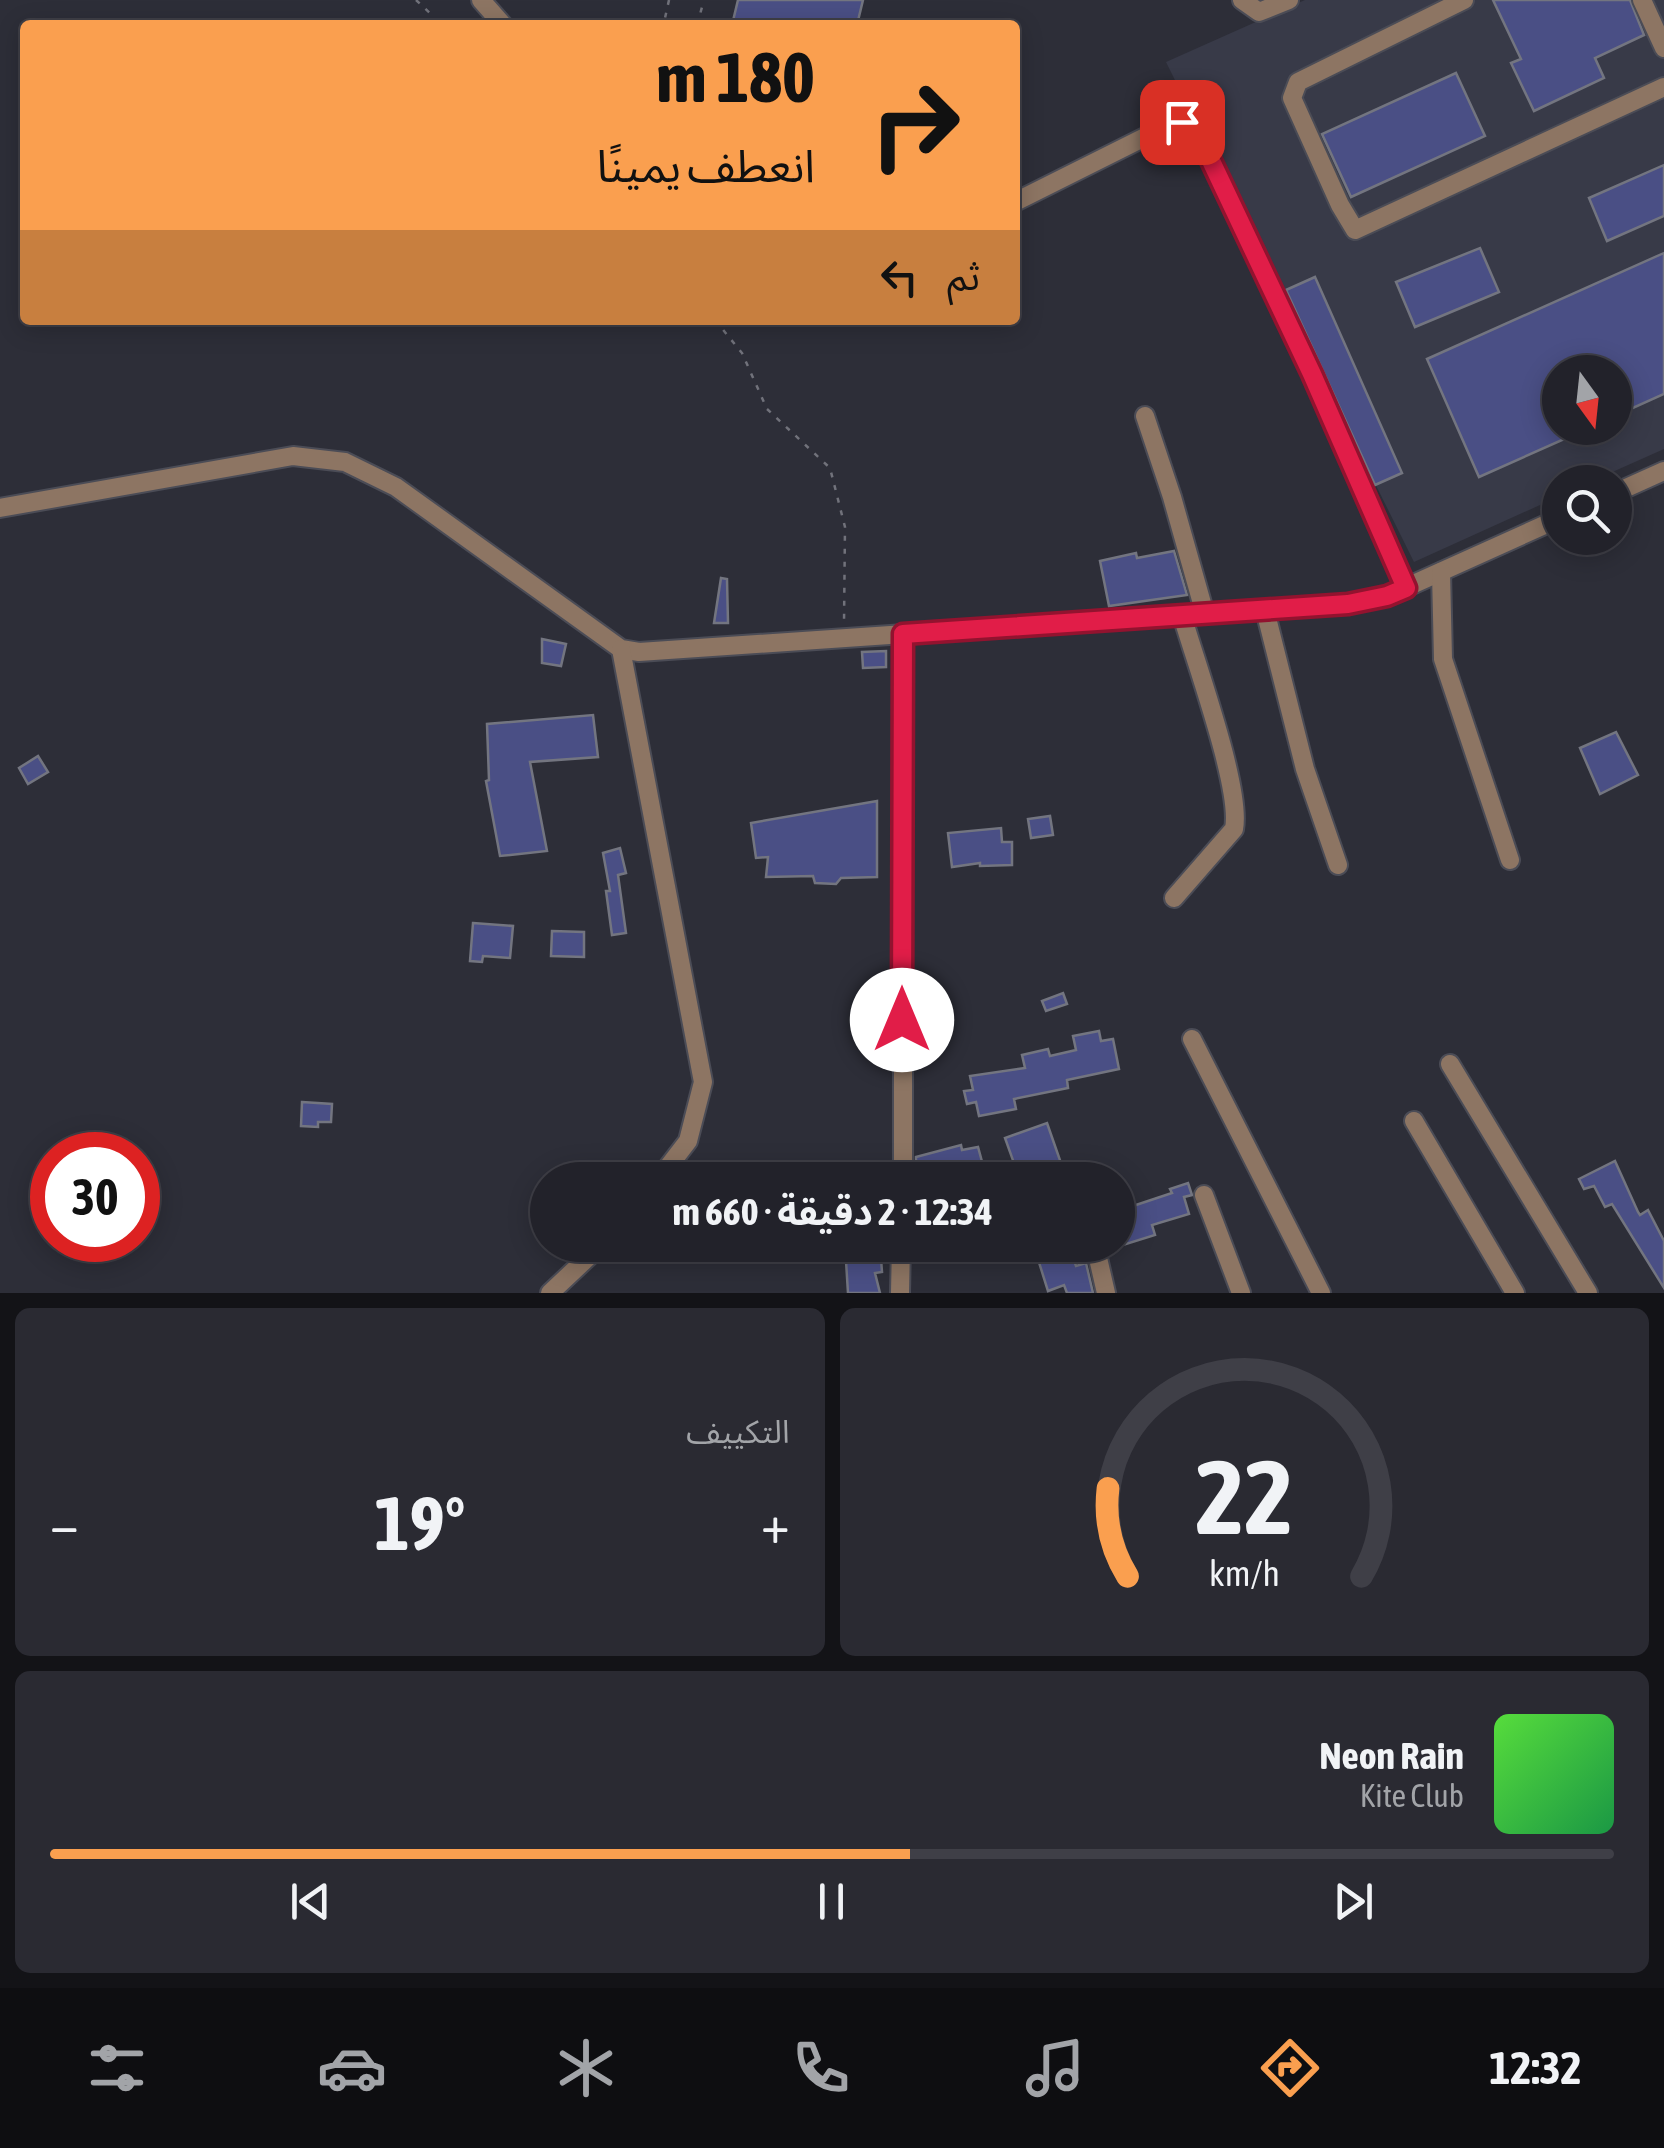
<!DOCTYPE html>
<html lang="ar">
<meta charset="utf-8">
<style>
:root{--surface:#22222a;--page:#2a2a32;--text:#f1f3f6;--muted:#a2a4a8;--line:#3f3f47;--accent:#fa9f4f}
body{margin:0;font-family:"Asap Condensed","Noto Sans Arabic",sans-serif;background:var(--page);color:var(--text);direction:rtl;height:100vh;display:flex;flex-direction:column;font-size:38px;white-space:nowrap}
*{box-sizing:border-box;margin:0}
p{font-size:32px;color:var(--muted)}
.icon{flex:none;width:55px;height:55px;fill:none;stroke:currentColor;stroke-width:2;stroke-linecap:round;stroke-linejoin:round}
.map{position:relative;height:1293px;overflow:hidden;direction:ltr}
.panel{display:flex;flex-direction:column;gap:15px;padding:15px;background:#131317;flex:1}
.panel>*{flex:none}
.banner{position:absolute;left:20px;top:20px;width:1000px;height:305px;border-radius:10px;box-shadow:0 5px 25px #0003,0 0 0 2px var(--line);direction:rtl;background:#fa9f4f;color:#111;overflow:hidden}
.needle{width:65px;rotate:165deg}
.controls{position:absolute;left:1542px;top:355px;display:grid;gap:20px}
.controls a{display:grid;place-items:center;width:90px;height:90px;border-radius:50%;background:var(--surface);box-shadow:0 5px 25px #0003,0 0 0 2px var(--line);font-size:50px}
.speed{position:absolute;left:30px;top:1132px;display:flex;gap:20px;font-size:50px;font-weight:700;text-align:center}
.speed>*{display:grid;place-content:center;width:130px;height:130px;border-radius:50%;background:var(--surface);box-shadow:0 5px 25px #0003,0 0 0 2px var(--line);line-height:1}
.speed .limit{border:15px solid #d22;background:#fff;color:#111}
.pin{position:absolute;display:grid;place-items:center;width:85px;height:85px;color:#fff;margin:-42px;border-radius:20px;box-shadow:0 5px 15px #0006}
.me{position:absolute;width:110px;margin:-55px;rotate:0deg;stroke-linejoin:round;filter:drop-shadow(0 0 8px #0008)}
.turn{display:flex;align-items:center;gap:35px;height:210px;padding:0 40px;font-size:45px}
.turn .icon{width:130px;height:130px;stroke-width:2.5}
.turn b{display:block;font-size:70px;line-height:85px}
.then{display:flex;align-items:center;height:95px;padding:0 40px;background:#0003;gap:20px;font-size:38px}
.big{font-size:75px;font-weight:700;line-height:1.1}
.panel .widget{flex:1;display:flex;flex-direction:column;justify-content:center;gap:15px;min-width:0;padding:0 35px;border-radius:15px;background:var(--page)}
.panel .dial{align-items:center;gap:0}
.dial svg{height:260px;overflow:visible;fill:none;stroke:var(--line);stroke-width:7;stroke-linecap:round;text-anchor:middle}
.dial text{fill:var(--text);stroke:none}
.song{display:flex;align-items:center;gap:30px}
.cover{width:120px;height:120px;border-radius:15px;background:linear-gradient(135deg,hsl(110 70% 55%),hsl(140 70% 35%))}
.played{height:10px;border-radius:5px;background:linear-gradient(90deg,var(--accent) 55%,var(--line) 55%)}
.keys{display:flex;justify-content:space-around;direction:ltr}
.heat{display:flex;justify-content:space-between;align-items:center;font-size:55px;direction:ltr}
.panel .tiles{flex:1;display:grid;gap:15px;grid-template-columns:1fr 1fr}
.widget:last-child{grid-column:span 2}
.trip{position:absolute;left:530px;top:1162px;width:605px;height:100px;border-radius:50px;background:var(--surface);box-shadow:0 5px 25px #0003,0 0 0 2px var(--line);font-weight:700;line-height:100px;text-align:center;direction:rtl}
.menu{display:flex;height:160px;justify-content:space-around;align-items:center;background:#0e0e11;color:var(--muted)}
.menu .icon{width:70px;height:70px}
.menu .on{color:var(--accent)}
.menu b{font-size:45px;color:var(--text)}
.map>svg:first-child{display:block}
.built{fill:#383a48;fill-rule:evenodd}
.building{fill:#4a4f85;stroke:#737580;stroke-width:2.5}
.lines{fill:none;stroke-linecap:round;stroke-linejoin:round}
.minor-casing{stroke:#4b4c56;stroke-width:22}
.path{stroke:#71727b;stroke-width:2.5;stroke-dasharray:5 8;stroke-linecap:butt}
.minor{stroke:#8d7563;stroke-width:18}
.route-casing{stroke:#92132f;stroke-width:25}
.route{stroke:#e11d48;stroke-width:18}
</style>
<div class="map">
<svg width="1664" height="1293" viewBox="0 0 1664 1293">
<rect width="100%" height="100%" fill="#2d2e38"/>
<!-- built -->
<path class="built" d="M1305,0H1664V449L1590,482H1560V496L1414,562L1166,62ZM1560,372H1615V428H1560Z"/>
<!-- building -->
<g class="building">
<polygon points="738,0 863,0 857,25 732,25"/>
<polygon points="1493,0 1630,0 1644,35 1595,58 1604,78 1534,111 1511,63 1521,59"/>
<polygon points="1456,73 1485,136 1351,197 1322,134"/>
<polygon points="1664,165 1664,216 1607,241 1589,198"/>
<polygon points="1480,248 1499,292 1415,327 1396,282"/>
<polygon points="1664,253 1664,394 1615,416 1615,372 1560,372 1560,428 1589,428 1479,477 1427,359"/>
<polygon points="1315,277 1402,473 1375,485 1286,290"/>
<polygon points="1174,551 1187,595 1109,606 1100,561 1136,553 1137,558"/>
<polygon points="721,578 727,579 728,623 714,623"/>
<polygon points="542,639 566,644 561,666 542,663"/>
<polygon points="886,651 886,667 863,668 862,652"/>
<polygon points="593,715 598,757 530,762 547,851 500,856 486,781 489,780 487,724"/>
<polygon points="1616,732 1638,775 1600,794 1580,748"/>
<polygon points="38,756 48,772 28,784 19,768"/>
<polygon points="877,801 877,877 841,878 836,884 815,883 813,876 766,877 768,857 756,858 751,823"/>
<polygon points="1050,816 1053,835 1031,838 1028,819"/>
<polygon points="1001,828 1002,842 1012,842 1012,865 980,866 980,863 952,867 948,833"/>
<polygon points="620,848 626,873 618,875 626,933 612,935 606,891 610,891 603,853"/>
<polygon points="473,923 513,926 510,958 483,956 482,962 470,961"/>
<polygon points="552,931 584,932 584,957 551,956"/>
<polygon points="1063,993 1067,1004 1046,1011 1042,1001"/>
<polygon points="1099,1031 1101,1041 1113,1039 1119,1069 1067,1080 1068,1088 1014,1099 1016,1109 979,1116 976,1102 967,1104 964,1091 973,1090 970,1076 1025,1068 1022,1055 1048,1049 1050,1056 1076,1050 1073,1036"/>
<polygon points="302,1102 332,1104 331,1122 318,1122 318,1127 301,1126"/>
<polygon points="1047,1123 1062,1166 1020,1180 1005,1138"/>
<polygon points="961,1145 962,1150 978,1147 987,1180 916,1180 916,1157"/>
<polygon points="1615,1161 1638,1212 1640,1215 1648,1210 1664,1241 1664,1288 1612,1204 1605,1207 1594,1186 1584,1189 1579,1179"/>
<polygon points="1188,1183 1192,1195 1184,1197 1189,1214 1152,1225 1155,1235 1123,1245 1118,1227 1118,1211 1172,1193 1170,1189"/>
<polygon points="845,1245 880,1245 882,1272 875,1273 880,1293 848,1293"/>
<polygon points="933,1245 980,1245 981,1249 937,1260"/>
<polygon points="1069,1246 1076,1266 1086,1263 1093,1293 1067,1293 1064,1285 1048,1291 1037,1256"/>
</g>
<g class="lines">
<defs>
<g id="minor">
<polyline points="481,0 503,25"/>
<polyline points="1242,0 1259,12 1289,0"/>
<polyline points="1464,0 1298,82 1292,98 1340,205 1355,230 1664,87"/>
<polyline points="1642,0 1664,48"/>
<polyline points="1015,202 1173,123 1188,124 1197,132 1312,374 1407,588"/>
<polyline points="1145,416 1172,497 1205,614"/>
<polyline points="1615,493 1664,471"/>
<polyline points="0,508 293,456 345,462 396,487 621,649 639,652 1348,604 1387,596 1560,518"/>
<polyline points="1441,572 1443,659 1510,860"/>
<polyline points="1265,610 1305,769 1338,865"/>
<polyline points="621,649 703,1082 688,1141 658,1180"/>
<path d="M1174,898L1234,829C1242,789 1195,661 1182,615"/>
<polyline points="1192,1039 1321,1293"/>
<polyline points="1450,1064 1588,1293"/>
<polyline points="1414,1121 1515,1293"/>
<polyline points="903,1180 903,634"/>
<polyline points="1204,1195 1241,1293"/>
<polyline points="1095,1245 1106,1293"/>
<polyline points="550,1293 601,1245"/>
<polyline points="900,1293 901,1245"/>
</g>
</defs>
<!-- minor casing -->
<use href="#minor" class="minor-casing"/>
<!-- path -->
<g class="path">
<polyline points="416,0 432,15 437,25"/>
<polyline points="669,0 665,18 684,25"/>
<polyline points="697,25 704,0"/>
<polyline points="715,320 742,353 767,409 830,468 845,527 844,624"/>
</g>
<!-- minor -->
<use href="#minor" class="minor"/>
</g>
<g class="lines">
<defs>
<polyline id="route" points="902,1020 903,634 1348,604 1387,596 1406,588 1312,374 1204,146 1197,132 1182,122"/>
</defs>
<!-- route casing -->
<use href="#route" class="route-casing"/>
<!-- route -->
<use href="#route" class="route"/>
</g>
</svg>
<div class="controls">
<a><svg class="needle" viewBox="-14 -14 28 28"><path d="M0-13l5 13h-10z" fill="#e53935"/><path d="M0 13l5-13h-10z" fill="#a2a4a8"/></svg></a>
<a><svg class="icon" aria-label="search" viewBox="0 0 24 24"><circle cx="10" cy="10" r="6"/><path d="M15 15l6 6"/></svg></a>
</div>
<div class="speed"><div class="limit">30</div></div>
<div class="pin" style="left:1182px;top:122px;background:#d93025"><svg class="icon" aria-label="arrive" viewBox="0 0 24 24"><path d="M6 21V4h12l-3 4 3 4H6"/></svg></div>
<svg class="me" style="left:902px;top:1020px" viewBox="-20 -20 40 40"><circle r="19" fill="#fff"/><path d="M0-13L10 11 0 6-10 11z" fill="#e11d48"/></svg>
<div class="trip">12:34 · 2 دقيقة · 660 m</div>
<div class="banner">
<div class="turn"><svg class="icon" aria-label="right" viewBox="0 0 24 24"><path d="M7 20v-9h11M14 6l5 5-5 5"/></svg><div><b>180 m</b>انعطف يمينًا</div></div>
<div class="then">ثم<svg class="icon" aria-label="left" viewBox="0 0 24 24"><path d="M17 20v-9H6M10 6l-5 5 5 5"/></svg></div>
</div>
</div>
<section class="panel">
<div class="tiles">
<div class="widget dial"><svg viewBox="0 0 100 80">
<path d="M14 69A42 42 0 1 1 86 69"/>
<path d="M14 69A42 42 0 0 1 8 42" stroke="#fa9f4f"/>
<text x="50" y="56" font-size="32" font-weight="700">22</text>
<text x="50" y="72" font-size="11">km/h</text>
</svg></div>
<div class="widget"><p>التكييف</p>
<div class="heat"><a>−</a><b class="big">19°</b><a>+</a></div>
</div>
<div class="widget">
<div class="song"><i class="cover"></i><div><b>Neon Rain</b><p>Kite Club</p></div></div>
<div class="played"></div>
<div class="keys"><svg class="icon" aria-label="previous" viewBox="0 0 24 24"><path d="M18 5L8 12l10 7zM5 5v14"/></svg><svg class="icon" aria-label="pause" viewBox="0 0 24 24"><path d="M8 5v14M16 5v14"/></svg><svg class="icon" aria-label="next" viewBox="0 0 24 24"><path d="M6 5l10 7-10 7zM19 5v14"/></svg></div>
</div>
</div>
</section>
<nav class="menu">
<b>12:32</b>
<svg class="icon on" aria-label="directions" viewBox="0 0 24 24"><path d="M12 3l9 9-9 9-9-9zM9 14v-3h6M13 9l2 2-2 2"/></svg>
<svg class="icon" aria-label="music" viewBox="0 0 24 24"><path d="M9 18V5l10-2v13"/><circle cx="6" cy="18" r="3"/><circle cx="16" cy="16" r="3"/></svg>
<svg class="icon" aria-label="phone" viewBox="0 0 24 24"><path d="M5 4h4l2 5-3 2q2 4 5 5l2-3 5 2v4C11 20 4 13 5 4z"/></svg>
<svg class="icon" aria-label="climate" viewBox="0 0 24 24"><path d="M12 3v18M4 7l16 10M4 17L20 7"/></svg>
<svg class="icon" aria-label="car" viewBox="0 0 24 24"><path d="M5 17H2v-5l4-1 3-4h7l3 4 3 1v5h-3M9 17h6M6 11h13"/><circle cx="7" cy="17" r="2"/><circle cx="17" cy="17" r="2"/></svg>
<svg class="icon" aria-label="filters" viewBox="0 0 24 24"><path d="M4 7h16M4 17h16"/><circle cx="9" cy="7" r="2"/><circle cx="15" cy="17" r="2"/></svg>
</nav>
